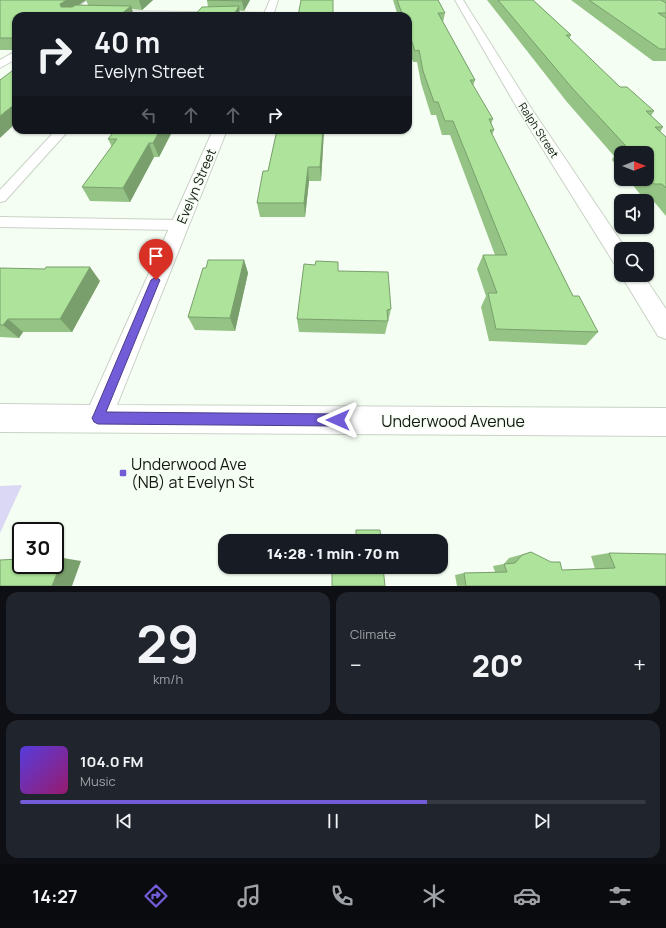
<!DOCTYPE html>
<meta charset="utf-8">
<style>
:root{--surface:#171b24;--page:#20242c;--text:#f1f3f6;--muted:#9ea1a6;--line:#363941;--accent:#735cd7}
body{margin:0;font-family:Manrope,sans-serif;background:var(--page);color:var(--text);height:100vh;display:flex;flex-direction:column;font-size:15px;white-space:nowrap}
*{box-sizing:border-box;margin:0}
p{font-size:13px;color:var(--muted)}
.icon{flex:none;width:22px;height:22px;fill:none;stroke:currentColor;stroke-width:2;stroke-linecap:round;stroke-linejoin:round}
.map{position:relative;height:586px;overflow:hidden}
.side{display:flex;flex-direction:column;gap:6px;padding:6px;background:#0d0f14;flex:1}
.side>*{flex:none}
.guide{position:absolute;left:12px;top:12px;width:400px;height:122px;border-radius:12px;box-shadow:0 1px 3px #0004;background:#171b24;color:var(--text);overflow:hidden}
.needle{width:26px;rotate:90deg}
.tools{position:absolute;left:614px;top:146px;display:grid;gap:8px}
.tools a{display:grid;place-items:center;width:40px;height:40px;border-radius:8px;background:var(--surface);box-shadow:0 1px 3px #0004;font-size:20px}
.speed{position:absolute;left:12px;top:522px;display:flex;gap:8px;font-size:20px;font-weight:700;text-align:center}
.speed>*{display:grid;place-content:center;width:52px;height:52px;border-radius:50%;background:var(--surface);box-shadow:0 1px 3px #0004;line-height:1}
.speed .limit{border:2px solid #111;border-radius:6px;background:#fff;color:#111}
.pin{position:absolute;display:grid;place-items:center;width:34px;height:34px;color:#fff;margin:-41px -17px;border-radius:50% 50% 50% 0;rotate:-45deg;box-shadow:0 0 4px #0007}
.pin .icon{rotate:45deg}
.me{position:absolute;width:44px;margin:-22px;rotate:270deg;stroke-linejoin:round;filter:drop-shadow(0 0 3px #0008)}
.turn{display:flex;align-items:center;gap:14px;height:84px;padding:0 16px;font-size:18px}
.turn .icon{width:52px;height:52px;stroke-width:2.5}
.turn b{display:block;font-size:28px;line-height:34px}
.lanes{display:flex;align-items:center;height:38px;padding:0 16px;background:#0003;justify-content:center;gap:20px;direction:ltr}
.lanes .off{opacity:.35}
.big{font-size:30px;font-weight:800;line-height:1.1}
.side .card{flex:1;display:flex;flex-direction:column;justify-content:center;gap:6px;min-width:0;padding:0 14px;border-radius:12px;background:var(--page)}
.side .dial{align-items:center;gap:0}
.dial b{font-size:52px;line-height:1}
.song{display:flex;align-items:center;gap:12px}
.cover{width:48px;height:48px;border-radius:6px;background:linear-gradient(135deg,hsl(250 70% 55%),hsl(320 70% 35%))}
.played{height:4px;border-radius:2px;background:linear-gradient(90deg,var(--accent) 65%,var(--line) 65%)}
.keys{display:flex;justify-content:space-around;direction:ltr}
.heat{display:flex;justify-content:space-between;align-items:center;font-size:22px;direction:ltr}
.side .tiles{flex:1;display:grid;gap:6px;grid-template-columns:1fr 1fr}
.card:last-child{grid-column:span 2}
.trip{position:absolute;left:218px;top:534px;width:230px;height:40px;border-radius:12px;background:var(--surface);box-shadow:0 1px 3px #0004;font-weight:800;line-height:40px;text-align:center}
.menu{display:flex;height:64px;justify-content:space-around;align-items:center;background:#090b0e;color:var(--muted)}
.menu .icon{width:28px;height:28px}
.menu .selected{color:var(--accent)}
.menu b{font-size:18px;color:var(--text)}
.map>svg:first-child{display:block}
.green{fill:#dad8f5}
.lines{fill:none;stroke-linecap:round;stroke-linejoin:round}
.lane-casing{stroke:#c9d2c6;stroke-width:2}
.street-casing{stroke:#c9d2c6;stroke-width:2}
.secondary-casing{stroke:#c9d2c6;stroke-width:2}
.lane{fill:#fff;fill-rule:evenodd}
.street{fill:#fff;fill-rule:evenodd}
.secondary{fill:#fff;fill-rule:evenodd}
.wall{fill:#95c385;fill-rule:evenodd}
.shaded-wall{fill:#799f6c}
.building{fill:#ade39b;stroke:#799f6c}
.route{fill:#735cd7;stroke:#4b3c8c}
.poi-dot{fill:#735cd7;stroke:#f5fef2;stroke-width:1.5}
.labels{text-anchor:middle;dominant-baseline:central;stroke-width:3;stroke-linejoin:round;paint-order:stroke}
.far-street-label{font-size:11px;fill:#141713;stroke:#f5fef2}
.street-label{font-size:13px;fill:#141713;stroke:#f5fef2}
.near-street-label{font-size:16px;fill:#141713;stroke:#f5fef2}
.near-poi-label{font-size:16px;fill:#141713;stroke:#f5fef2;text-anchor:start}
</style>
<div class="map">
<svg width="666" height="586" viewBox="0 0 666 586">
<rect width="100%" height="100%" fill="#f5fef2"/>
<!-- green -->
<polygon class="green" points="22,485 0,533 0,486"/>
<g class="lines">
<defs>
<g id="lane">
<polygon points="105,11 268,13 272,15 105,15"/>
<polygon points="56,130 69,130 5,201 0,202 0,190"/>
<polygon points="0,217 179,220 184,221 187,225 184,229 179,230 0,227"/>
</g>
<g id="street">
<polygon points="270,0 278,0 273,16 263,16"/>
<polygon points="455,0 463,0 533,111 626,249 621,249 621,265 614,263 519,111"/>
<polygon points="213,130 227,130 117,405 666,408 666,436 0,432 0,404 90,405"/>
<polygon points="621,275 643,275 666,309 666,339 658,336"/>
</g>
<g id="secondary">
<polygon points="88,0 98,0 77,16 66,16"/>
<polygon points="16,51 16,59 0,68 0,60"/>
</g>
</defs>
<!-- lane casing -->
<use href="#lane" class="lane-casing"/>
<!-- street casing -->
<use href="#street" class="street-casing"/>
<!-- secondary casing -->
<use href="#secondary" class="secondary-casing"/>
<!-- lane -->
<use href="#lane" class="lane"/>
<!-- street -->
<use href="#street" class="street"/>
<!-- secondary -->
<use href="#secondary" class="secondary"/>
</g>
<!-- wall -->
<g class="wall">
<path d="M0,0H153L142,10L132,9L134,16H16V50H0ZM86,0L88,5H78Z"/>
<polygon points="207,0 250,0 244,11 208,7"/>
<polygon points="393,0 438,0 445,13 443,22 475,80 473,86 493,119 491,124 494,130 492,135 573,296 598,332 586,345 489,341 481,307 486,296 477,269 483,255 495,255 450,135 442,135 436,115 431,115 421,83 417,62 413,62 408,46 408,16 398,16"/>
<polygon points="487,0 533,0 571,35 569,39 620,87 654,111 651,116 663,127 660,132 666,137 666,216 651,198 643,198 628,179 647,179 647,153 621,153 621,171 612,160 614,156 567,102"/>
<polygon points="571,0 666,0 666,61 653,61"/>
<polygon points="173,130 159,157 154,157 130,202 90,201 82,187 112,147 108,139"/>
<polygon points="277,130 324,130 321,181 309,181 305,217 260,217 257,203 268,171"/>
<polygon points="244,260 248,273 235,331 195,330 188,317 206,268"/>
<polygon points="315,265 338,271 391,309 385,334 299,332 297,319"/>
<polygon points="0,268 100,281 72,332 23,332 19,338 0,337"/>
<polygon points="531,552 562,570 595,569 591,556 609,553 666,586 457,586 455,575 464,573 495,572 493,566 504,564 509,558"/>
</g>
<!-- shaded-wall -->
<g class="shaded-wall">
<polygon points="67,0 86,0 65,15 66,16 60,4"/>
<polygon points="139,0 153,0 142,10"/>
<polygon points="243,0 250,0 244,11 242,1"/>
<polygon points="131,6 134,16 119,16"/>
<polygon points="239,6 240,16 233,16"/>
<polygon points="16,103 16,123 0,138 0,116"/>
<polygon points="160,130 173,130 159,157 153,143"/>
<polygon points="323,130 324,130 321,181 320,167"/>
<polygon points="149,143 154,157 130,202 123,188"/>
<polygon points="308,167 309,181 305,217 304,203"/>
<polygon points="244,260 248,273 235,331 230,318"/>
<polygon points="90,267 100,281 72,332 60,319"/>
<polygon points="8,319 23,332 19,338 3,325"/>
<polygon points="63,558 81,561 72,586 52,586"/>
</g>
<!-- building -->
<g class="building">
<polygon points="0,0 67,0 60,4 61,7 72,7 76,5 131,6 119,16 16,16 16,38 0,38"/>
<polygon points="207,0 243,0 242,1"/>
<polygon points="301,0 333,0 333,16 298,16"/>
<polygon points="397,0 438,0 445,13 438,13 475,80 470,80 493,119 489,119 494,130 490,130 573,296 579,296 598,332 496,329 488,293 497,293 483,255 507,255 453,121 445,121 438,102 434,102 423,71 419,50 415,51 408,30 408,16 403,16"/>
<polygon points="498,0 533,0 571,35 566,35 620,87 627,87 654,111 646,111 663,127 655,127 666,137 666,188 662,184 654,184 647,176 647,153 627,153 620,146 626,146 573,89"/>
<polygon points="589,0 661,0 666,3 666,13 658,13 666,18 666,49 660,49"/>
<polygon points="239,6 233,16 194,16 202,7"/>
<polygon points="16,68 16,103 0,116 0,80"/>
<polygon points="115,130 160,130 153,143 149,143 123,188 82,187 117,139 108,139"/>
<polygon points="277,130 323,130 320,167 308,167 304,203 257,203 263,171 268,171"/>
<polygon points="208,260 244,260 230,318 188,317 203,268 206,268"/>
<polygon points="316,261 338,262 338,271 388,272 391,309 387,310 388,321 297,319 304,264 315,265"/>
<polygon points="46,267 90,267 60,319 8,319 3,325 0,325 0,268 45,269"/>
<polygon points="356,530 380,530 381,541 332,541 332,536 356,535"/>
<polygon points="531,552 551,562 560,562 562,570 615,568 609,553 666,554 666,586 466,586 464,573 507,572 504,564 515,563 522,555"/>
<polygon points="63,558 52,586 0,586 0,560 21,559 21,565 55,565 55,559"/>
<polygon points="332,567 383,567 385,586 332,586"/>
</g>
<!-- route -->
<polygon class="route" points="156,277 160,280 106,412 338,414 342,416 344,420 342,424 338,426 98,424 94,422 92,418 94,414 151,280"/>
<!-- markers -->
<rect class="poi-dot" x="119" y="469" width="8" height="8" rx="2"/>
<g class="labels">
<!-- far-street labels -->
<g class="far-street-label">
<text transform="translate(539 130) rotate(57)">Ralph Street</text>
</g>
<!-- street labels -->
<g class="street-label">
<text transform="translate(196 186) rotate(-67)">Evelyn Street</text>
</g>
<!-- near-street labels -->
<g class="near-street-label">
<text x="453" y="421">Underwood Avenue</text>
</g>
<!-- near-poi labels -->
<g class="near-poi-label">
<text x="131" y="464">Underwood Ave<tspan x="131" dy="18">(NB) at Evelyn St</tspan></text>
</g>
</g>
</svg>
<div class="tools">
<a><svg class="needle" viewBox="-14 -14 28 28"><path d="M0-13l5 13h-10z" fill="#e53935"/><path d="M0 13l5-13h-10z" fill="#9ea1a6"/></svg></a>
<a><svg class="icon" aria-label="sound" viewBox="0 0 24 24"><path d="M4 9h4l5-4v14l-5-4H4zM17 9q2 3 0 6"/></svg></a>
<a><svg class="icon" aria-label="search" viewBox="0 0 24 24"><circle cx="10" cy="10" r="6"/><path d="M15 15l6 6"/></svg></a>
</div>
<div class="speed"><div class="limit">30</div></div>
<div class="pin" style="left:156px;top:280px;background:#d93025"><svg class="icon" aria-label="arrive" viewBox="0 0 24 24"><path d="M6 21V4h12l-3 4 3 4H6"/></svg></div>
<svg class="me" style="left:338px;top:420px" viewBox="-20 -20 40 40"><path d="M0-17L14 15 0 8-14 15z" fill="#735cd7" stroke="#fff" stroke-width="4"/></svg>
<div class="trip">14:28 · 1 min · 70 m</div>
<div class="guide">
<div class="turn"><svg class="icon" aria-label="right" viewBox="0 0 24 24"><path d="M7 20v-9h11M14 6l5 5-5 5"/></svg><div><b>40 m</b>Evelyn Street</div></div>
<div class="lanes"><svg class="icon off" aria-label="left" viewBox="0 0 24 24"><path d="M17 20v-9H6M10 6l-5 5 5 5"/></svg><svg class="icon off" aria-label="ahead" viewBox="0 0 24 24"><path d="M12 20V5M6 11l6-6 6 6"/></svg><svg class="icon off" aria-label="ahead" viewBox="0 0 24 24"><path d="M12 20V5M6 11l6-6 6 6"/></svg><svg class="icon" aria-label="right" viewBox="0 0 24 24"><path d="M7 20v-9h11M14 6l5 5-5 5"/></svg></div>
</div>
</div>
<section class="side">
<div class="tiles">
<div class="card dial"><b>29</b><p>km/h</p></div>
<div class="card"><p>Climate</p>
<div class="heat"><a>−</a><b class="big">20°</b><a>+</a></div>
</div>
<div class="card">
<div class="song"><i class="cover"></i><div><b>104.0 FM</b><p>Music</p></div></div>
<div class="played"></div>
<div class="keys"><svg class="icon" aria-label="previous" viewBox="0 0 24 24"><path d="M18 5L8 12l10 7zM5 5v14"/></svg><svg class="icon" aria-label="pause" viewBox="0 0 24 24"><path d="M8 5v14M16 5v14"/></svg><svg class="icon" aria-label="next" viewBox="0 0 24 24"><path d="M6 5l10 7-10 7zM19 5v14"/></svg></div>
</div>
</div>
</section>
<nav class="menu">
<b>14:27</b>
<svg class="icon selected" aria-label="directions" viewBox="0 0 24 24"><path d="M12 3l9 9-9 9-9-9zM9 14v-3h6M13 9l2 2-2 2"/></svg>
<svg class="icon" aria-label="music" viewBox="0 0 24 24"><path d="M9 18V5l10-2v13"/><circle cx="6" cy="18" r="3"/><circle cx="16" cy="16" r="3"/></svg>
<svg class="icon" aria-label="phone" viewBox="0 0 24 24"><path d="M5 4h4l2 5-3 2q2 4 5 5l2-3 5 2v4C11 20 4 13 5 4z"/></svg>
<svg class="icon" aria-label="climate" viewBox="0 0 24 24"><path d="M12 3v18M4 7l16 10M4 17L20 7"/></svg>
<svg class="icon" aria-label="car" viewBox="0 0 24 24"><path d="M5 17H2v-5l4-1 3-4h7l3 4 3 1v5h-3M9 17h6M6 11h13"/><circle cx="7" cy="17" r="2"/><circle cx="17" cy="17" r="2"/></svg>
<svg class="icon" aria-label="filters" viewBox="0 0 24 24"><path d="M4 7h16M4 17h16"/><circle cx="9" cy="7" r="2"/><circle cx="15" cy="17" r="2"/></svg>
</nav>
